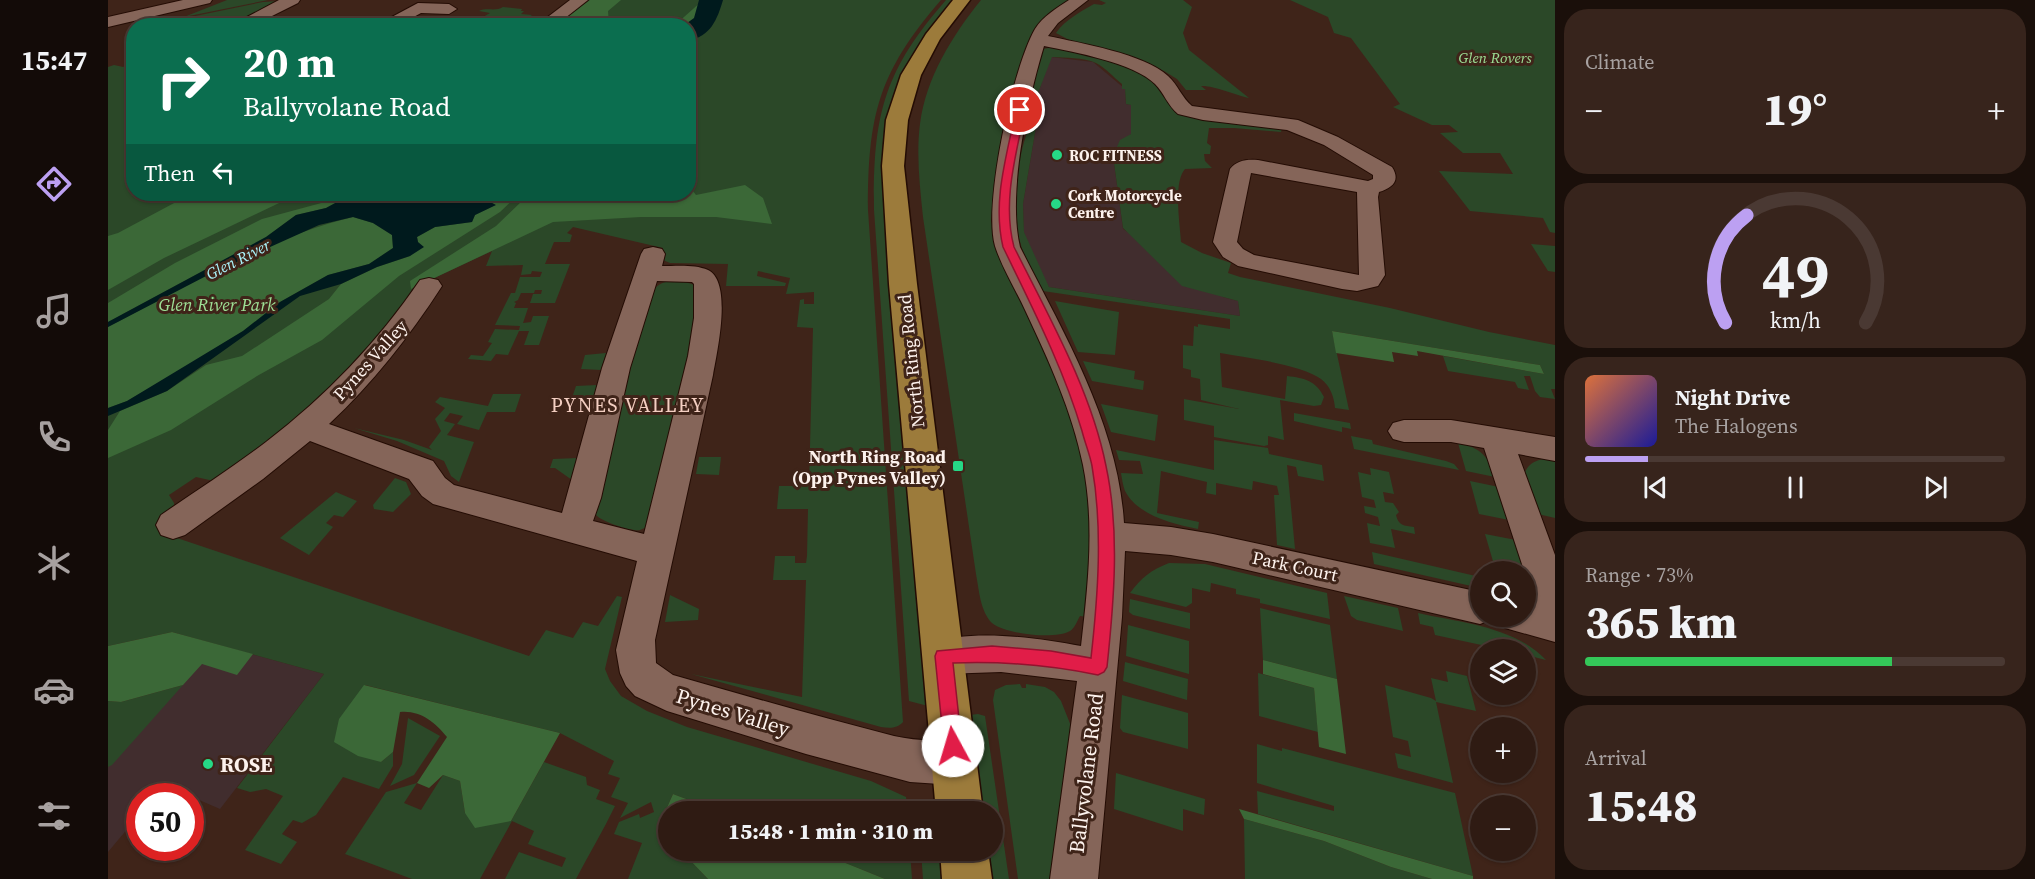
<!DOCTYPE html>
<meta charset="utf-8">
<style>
:root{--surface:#2f1b13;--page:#37241c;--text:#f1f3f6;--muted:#a7a1a0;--line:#4a3933;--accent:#bca0f2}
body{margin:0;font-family:"Source Serif 4",serif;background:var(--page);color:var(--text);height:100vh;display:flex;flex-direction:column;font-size:22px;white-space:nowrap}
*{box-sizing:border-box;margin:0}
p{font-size:20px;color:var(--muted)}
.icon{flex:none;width:33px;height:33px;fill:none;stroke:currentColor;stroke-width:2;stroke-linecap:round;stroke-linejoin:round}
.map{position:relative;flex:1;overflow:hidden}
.drawer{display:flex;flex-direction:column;gap:9px;padding:9px;background:#1a0f0a;width:480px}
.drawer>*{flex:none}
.guide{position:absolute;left:18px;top:18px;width:570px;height:183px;border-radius:24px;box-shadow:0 2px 4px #0004,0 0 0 2px var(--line);background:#0b6e4f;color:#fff;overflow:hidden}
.buttons{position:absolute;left:1362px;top:561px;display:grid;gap:12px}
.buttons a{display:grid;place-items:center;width:66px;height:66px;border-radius:50%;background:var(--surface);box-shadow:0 2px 4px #0004,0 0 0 2px var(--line);font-size:30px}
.speed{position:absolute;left:18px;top:783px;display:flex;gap:12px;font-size:30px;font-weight:700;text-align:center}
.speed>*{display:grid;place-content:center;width:78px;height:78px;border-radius:50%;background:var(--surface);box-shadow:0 2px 4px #0004,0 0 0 2px var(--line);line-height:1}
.speed .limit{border:9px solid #d22;background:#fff;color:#111}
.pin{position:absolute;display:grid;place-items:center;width:51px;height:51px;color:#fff;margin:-26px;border:3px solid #fff;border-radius:50%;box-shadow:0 2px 6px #0007}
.me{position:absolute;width:66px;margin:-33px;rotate:354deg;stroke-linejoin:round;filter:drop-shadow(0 0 4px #0008)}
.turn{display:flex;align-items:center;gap:21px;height:126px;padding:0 18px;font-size:27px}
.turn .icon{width:78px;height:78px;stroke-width:2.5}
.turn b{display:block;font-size:42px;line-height:51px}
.then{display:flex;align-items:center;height:57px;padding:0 18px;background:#0003;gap:12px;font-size:22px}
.big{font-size:45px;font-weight:800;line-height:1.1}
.drawer .widget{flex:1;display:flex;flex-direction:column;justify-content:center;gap:9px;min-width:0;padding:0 21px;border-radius:24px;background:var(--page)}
.drawer .dial{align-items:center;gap:0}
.dial svg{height:156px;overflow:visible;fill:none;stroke:var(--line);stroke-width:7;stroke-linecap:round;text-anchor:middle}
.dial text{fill:var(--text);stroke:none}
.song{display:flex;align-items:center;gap:18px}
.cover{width:72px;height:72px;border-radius:9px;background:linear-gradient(135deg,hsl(20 70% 55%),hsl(240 70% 35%))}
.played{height:6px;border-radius:3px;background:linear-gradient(90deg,var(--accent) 15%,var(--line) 15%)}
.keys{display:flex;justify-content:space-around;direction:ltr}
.heat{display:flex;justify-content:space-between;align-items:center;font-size:33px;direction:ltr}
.charge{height:9px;border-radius:4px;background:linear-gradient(90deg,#34c759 73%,var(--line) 0)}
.trip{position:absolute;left:550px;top:801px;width:345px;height:60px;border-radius:30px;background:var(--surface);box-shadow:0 2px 4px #0004,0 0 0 2px var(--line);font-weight:800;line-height:60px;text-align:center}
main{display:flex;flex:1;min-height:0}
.tabs{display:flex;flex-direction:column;width:108px;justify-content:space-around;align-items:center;background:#130b08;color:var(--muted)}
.tabs .icon{width:42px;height:42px}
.tabs .selected{color:var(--accent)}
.tabs b{font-size:27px;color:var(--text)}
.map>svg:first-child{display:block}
.commercial{fill:#412d2e}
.green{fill:#2b4828}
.forest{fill:#3b6837}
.water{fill:#001a1d}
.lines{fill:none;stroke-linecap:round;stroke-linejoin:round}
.river{fill:#001a1d;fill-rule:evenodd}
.minor-casing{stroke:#240c04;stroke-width:2}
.major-casing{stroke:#240c04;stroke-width:3}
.minor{fill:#856559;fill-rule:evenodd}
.major{fill:#9c7b3b;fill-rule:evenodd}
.route{fill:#e11d48;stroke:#92132f;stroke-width:1.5}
.poi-dot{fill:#26d886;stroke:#3f2419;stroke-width:2}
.labels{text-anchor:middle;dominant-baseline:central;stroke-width:6;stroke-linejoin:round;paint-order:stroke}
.far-park-label{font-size:15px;font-style:italic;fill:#9ddf95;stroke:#3f2419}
.far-poi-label{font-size:15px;font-weight:bold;fill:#fdf2ed;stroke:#3f2419;text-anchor:start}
.far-water-label{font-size:16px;font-style:italic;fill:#aaf3fb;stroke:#3f2419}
.park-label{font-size:18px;font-style:italic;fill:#9ddf95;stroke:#3f2419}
.street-label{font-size:18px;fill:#fdf2ed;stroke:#3f2419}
.poi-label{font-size:18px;font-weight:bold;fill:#fdf2ed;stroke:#3f2419;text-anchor:end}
.neighbourhood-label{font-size:20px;letter-spacing:1.5px;fill:#f4cfc2;stroke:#3f2419}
.near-street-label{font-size:21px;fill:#fdf2ed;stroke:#3f2419}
.near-poi-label{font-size:21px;font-weight:bold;fill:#fdf2ed;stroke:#3f2419;text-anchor:start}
</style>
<main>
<nav class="tabs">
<b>15:47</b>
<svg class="icon selected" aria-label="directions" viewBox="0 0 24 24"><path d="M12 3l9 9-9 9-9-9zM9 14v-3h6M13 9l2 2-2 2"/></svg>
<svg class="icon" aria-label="music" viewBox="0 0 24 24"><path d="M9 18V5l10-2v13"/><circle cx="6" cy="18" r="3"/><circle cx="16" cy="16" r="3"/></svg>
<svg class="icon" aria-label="phone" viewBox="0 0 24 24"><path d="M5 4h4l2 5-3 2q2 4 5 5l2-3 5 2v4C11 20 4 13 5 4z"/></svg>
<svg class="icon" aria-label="climate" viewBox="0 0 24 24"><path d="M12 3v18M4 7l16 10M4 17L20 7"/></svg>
<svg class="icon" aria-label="car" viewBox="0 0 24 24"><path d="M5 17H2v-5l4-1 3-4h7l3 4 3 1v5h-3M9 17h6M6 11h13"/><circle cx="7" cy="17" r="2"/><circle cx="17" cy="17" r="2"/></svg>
<svg class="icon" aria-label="filters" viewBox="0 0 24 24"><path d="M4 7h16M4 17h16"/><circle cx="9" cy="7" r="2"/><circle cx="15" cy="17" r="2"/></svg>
</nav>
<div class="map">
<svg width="1447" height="879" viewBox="0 0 1447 879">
<rect width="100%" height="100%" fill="#3f2419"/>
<!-- commercial -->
<g class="commercial">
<polygon points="943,57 985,62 1017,89 1018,104 1023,105 1023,134 1005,156 1015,229 1115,297 1130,301 1132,316 941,287 939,284 916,233 915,204 930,115 930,112 927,111 930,93"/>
<polygon points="110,645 216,674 112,809 82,796 64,792 51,796 32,796 31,815 0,852 0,767"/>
</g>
<!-- green -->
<g class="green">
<polygon points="119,0 160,0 76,17"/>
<path d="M478,0H833C770,73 760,115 760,210L795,722C789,729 781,728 773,727L583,674L694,697L698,580H665L667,556H687V563H698L699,556L700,509H669L671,486H701L705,328L689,327L692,300L696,299V304H706V292L678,294L682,278L650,271L649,276L678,283L677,286H618L620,264L562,263L555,260V248L465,227L459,233L464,235L462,242H446L437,264H462L447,303H422L425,294H433L434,290H427L426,293H413L410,300L406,302L408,303L406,308H420L415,323L423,322L425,316H441L431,345H416L421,331H411L400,355L388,354L383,361L360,359L363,355L375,356L384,343L380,342L387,329L411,330L412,326L387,325L403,293H407L412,277H432L434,272L424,271L423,274L413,275L415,265L378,266L384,251L307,287L274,337L216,400L106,481L88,477L61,495L66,503V537L421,656L438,630L465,638L475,622L490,626L509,596L514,597L497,669L502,681L513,696L539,711L579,727L763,781L798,797L800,811H610L565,794L553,821L561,834V850L573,851L600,879H520L534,843L506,834L511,822L531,814L532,818L546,812L543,802L512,818L520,803L503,797L512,778L500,774L506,761L452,733L257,685L273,762L285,752V766L271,789L235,777L208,815L194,823L185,820L174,834L189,842L173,864L137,850L175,796L158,789L142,792L129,788L216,674L64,632L0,646V67L6,65L15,67L25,62L26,194H580V26L443,25Z"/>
<path d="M838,0H845C822,28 802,55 788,90L820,706L801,701L766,210C765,116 775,72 838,0Z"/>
<path d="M873,0H964L930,26L926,32L902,118L885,197L883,221L892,251L952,384L972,441L981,495V617L972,616C969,621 967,628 962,631C947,640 897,634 884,623C872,611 871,589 868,574L815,217C812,187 808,155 812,124C818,78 844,36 873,0Z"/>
<path d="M991,0H1075L1084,7L1075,33L1081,50L1141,98C1128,95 1104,85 1093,86L1098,90H1078L1069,79L1056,71L965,42L948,33C957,20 972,12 986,4L994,5L998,3Z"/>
<polygon points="1182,0 1447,0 1447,233 1442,232 1435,218 1362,211 1331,171 1405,174 1392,153 1355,153 1332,133 1350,132 1341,125 1324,125 1285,107 1292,104 1243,38 1226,33 1220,17"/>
<polygon points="172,1 120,25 82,25 68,20 155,2"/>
<path d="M395,7L414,9L413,11H416L413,14L424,15L419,19L415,18L408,25H361L365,23L387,24L389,22L370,20L382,13L371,11C379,7 387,12 395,7Z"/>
<path d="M952,46L997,58L1046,79L1067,110L1175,125L1173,132L1126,128H1101L1099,143L1103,146L1102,154H1096L1097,161L1104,168L1077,169C1065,182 1072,224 1073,242L1094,253L1123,263L1120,273L1132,277L1282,308L1381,332L1447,345V389H1443L1447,399L1432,397L1427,391L1422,376H1416L1421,390L1410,388L1407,382L1340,371L1335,356L1436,374L1432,365L1224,331L1241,410L1227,408C1226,396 1222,386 1213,379C1195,365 1136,357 1112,353L1114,387L1177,399L1179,376C1197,378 1208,381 1216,397L1213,405L1206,406L1172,400L1176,440L1160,436V445L1156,446L1106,437V426L1076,420V399L1131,409L1093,400L1092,379L1083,377V370L1075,368V345L1085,346L1086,326L1090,327V324L1122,329V319L935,291C900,236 900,191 920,129L924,128L926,116L930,115L915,204L916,232L941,287L1132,316L1130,301L1074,286L1015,228L1005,156L1012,140L1023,134V105L1018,104L1017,89H1014V84C1005,77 998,68 988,63C975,57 957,58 944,57L930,93L924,92L935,49Z"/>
<polygon points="1423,244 1447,246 1447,272 1440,271"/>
<path d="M575,281L589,286L580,375L541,525C538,527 535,529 532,530C523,532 493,521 488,515V507L519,368L544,292C551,281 562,280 575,281Z"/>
<polygon points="947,301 1011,312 1007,355 970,352"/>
<polygon points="498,353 493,370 473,369 477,355"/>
<polygon points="975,361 1027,371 1026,379 1036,381 1035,390 984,381"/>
<polygon points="489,385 485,402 463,401 468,386"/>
<polygon points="385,394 413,394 407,412 379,412 371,430 349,424 355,416 342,413 336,421 347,424 339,435 366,442 351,482 343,476 336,461 289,441 246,428 296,440 324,450 321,447 333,431 327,419 337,408 327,402 332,397 380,406"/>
<polygon points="993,404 1050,415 1047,441 1003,432"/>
<polygon points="1186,413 1242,423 1243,429 1234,427 1234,432 1186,421"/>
<polygon points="1243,436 1264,440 1265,444 1338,461 1346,464 1351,470 1246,449"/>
<path d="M1106,440L1160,448L1161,454L1214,465L1216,481L1190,476L1188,467L1179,465L1187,549L1169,545L1166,495H1171L1169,486L1145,481L1144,490L1108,483V495L1098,493L1099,482L1053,471L1049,513L1091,522L1090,529C1066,524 1030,516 1017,491C1015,486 1014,479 1013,473L1035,474L1032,461L1011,460L1008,450L1106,470Z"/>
<path d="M1350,443C1372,447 1381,457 1387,477L1358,471Z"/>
<polygon points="591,457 613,457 611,475 588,474"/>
<polygon points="470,458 464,480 447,468 442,468 445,459"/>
<path d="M1442,458L1447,459V518L1430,514L1416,474C1422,461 1429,460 1442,458Z"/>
<path d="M1262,468L1281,472L1286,494L1275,492L1277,502L1285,503L1291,512L1288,515C1290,525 1296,526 1306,527L1307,534L1283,529L1287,548L1262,543L1259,523L1272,526L1270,517L1257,513L1256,506L1268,508L1266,500L1254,497L1250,472L1263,475Z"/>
<polygon points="287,478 298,482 303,494 285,512 266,509 265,505"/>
<polygon points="1362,481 1391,487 1401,520 1371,514"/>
<polygon points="228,492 249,501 235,517 226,515 218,523 225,527 201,555 172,538"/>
<polygon points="1377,534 1408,540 1418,572 1387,568"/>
<polygon points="1264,552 1372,577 1372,588 1266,564"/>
<path d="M1061,563L1097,564L1219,593L1222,619L1152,603V599L1128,594V589L1103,583L1102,592L1084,588V603L1078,607L1022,593C1033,578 1043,570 1061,563Z"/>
<polygon points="562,595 591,609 590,620 557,622"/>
<polygon points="1236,596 1290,608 1295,631 1249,620 1243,616"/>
<polygon points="1022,599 1082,613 1082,629 1025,615 1021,612"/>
<polygon points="1152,608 1222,625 1229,679 1155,660"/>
<path d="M1310,613C1354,623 1405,626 1438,660L1418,655V650L1392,649L1327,635L1325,627L1312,624Z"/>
<polygon points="1020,625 1081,641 1081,674 1018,656"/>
<polygon points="1017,662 1080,679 1079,700 1015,681"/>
<polygon points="1338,671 1359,676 1368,711 1328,702 1345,783 1290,768 1287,753 1303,757 1300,741 1285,737 1277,685 1323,698 1328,701 1323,678 1340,682"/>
<polygon points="1150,673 1206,688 1210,732 1151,716"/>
<polygon points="912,684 914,688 918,688 918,684 937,687 946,692 953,701 963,726 944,879 910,879 885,700 887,690 898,685"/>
<polygon points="75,685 4,765 0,767 0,701 13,702"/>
<polygon points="1014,695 1080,713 1080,749 1015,732 1012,728"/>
<polygon points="870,714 877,716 901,879 882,879 878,851 885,850 885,812 874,811 862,715"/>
<polygon points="300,718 332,736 306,775 282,786 294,764"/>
<polygon points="1149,744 1174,751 1174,748 1347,793 1365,876 1150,814 1149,791 1226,811 1226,806 1149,783"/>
<path d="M436,762L478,777L479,785L492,790L488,799L507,806C495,831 481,854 468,879H397L411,852L454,867L458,858L420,844L426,831L404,821L372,879H304L237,854L278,792L309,783L296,803L313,810L335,775L352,781L357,813L403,821Z"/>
<polygon points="1008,773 1097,799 1096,815 1075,809 1075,831 1006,809"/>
<polygon points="1136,819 1216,841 1283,867 1324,879 1137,879"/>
<polygon points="708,851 802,851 804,879 777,879"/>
<polygon points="813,851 833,851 836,879 815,879"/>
</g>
<!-- forest -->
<g class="forest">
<polygon points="482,0 513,0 500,11 501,25 446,26"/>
<path d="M594,1H598C596,15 593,23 581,31L580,26L567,25Z"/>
<polygon points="637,185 655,198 664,224 608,217 533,217 445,222 303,289 302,281 388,226 415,200 428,194 580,194 581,186 588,195"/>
<polygon points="83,194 190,194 56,258 0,290 0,236 10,233"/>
<polygon points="230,194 244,194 218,208 188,215 158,237 0,322 0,303 67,263 154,219 217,202"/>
<polygon points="409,196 392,212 291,276 214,340 149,376 63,430 0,458 0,430 12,411 59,391 98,365 134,356 221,299 233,284 269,267 302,256 310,242 309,237 327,227 364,222 367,215 387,205 380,201"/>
<path d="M245,217L265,223L284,235L285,248L261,264L220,275L172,302L135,331L71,371L19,401L0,408V327C77,287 160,237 245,217Z"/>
<polygon points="1224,331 1432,365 1436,374 1309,351 1310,356 1284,352 1286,362 1228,353"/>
<polygon points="64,632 145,654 129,675 94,664 75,685 13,702 0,701 0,646"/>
<polygon points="1155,660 1229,679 1238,754 1211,747 1206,688 1155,674"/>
<path d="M256,685L452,733L403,821L367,828L357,813L352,781L335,775L321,788L309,783L339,737C327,722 312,710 292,712L285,752L273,762L250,756L226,742L231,719Z"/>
<polygon points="565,794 610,811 561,812 561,834 553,821"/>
<polygon points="1131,809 1365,876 1365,879 1324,879 1283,867 1216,841 1136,819"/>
<polygon points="573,851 708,851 777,879 600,879"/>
</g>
<!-- water -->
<polygon class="water" points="244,194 367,194 388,205 367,215 364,222 327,227 309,237 310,242 316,247 302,256 269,267 233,284 192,296 59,391 0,416 0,408 19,401 135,331 172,302 220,275 261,264 285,248 284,235 265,223 245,217 211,225 102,274 0,327 0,322 158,237 188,215 218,208"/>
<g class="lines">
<!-- river -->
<path class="river" d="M591,0H615C609,20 603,36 580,41V26H575L586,18Z"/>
<defs>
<g id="minor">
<polygon points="75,0 104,0 102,3 0,27 0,17"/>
<polygon points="171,0 192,0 190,3 144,26 122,26"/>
<polygon points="462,0 480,0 447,26 428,26"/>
<path d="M961,0H980L950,23L940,36C972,43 1037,54 1060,76C1070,85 1074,98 1084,106L1190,120L1230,137L1284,167C1293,181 1284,188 1271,192L1270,197L1277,275L1270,286L1249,291L1234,289L1130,266L1115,257L1105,242L1122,169C1129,160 1139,159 1150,160L1260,181L1265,179V175L1216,145L1179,130L1095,120L1070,114C1060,106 1056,93 1047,84C1026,63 966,52 936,46C920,99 899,193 912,247C956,334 1010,424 1016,523L1063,527L1105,534L1372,592V616H1387L1385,619L1372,624L1105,562L1063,555L1017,551L1014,617L990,879H942L969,681L893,672L835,674L821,668L815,656L821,644C864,628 928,638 973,646C980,586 987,524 975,465C964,411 941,361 918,312C908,290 894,268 887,246C875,204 905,67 927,29C935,16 949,8 961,0ZM1143,173L1249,192L1251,275L1146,255L1135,249L1129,242Z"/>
<polygon points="310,3 341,4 349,9 341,14 313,13 289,26 267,26"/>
<path d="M545,247L554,249L557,254L554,266C568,266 587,264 600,270C625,282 609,352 605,375L547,640L548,663L565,675C638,696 712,717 786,736C811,742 838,739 862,749L869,764L862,779L847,785L802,782L698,754L559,711L527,696L518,686L512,673L508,650L529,561L325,504L314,496L301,479L202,441L155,479L77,535L65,539L53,535L48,525L53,515C88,491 124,468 158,442C218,396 269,343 312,280L321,278L330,280L334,286C301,337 265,383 221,424L325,461L337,478L346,485L454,513L494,368L533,254L536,249ZM549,281L584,282L586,284V318L580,356L536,534L485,521L493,498L522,368Z"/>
<polygon points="1296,420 1343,420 1447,437 1447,461 1410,454 1447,555 1447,642 1397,628 1391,616 1418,616 1418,601 1427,604 1376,448 1343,442 1296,442 1285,439 1280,431 1285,423"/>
</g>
<g id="major">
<polygon points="845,0 862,0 832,39 813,75 800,120 796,166 809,284 875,812 828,812 781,284 774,166 778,120 793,75 818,34"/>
<polygon points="832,850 880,850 884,879 834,879"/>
</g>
</defs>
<!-- minor casing -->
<use href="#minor" class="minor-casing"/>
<!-- major casing -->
<use href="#major" class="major-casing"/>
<!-- minor -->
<use href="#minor" class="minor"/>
<!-- major -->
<use href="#major" class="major"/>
</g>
<!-- route -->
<path class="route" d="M912,107L917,110C908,155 894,202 906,247C940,315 983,390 998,466C1012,531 1006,601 999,667L996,672L990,675C941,665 894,661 845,663L854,746L851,752L845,755L838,752L836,746L827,656L829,651L884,646L943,651L983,658C990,595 995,529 984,466C982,455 977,443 974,431C955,367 924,307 895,247C884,201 899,155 908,110Z"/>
<!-- markers -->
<g class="poi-dot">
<circle cx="949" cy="155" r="6"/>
<circle cx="948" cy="204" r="6"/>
<rect x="844" y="460" width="12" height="12" rx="3"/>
<circle cx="100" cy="764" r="6"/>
</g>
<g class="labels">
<!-- far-park labels -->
<g class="far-park-label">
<text x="1387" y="57">Glen Rovers</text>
</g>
<!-- far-poi labels -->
<g class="far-poi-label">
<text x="961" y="155">ROC FITNESS</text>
<text x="960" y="195">Cork Motorcycle<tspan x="960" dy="17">Centre</tspan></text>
</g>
<!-- far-water labels -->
<g class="far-water-label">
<text transform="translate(130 259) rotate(-27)">Glen River</text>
</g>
<!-- park labels -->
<g class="park-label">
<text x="109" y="304">Glen River Park</text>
</g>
<!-- street labels -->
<g class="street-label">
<text transform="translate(262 360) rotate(-48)">Pynes Valley</text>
<text transform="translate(803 361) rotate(-96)">North Ring Road</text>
<text transform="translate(1187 566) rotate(12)">Park Court</text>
</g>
<!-- poi labels -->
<g class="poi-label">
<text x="838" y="456">North Ring Road<tspan x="838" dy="21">(Opp Pynes Valley)</tspan></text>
</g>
<!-- neighbourhood labels -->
<g class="neighbourhood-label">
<text x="520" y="405">PYNES VALLEY</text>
</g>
<!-- near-street labels -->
<g class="near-street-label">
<text transform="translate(625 712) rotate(17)">Pynes Valley</text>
<text transform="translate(978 773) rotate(-83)">Ballyvolane Road</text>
</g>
<!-- near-poi labels -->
<g class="near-poi-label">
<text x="112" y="764">ROSE</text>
</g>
</g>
</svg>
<div class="buttons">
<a><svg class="icon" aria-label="search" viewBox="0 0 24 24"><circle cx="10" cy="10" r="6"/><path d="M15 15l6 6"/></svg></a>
<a><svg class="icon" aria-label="layers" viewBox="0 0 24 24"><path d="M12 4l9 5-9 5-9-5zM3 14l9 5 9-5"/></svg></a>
<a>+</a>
<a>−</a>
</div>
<div class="speed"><div class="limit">50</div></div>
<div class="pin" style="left:912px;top:110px;background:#d93025"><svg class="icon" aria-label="arrive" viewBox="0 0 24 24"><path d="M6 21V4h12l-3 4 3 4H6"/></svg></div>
<svg class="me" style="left:845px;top:746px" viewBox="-20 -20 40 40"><circle r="19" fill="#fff"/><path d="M0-13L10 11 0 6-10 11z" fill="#e11d48"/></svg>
<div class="trip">15:48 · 1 min · 310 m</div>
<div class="guide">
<div class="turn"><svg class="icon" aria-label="right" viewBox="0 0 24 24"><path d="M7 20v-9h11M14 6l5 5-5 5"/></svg><div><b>20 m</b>Ballyvolane Road</div></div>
<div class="then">Then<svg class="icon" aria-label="left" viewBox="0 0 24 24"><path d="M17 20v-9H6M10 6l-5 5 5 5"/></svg></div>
</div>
</div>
<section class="drawer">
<div class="widget"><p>Climate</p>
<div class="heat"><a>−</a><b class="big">19°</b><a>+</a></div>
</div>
<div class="widget dial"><svg viewBox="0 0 100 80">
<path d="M14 69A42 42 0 1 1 86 69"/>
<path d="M14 69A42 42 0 0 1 25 14" stroke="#bca0f2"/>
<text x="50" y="56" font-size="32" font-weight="700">49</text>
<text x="50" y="72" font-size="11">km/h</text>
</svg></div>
<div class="widget">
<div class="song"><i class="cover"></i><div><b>Night Drive</b><p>The Halogens</p></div></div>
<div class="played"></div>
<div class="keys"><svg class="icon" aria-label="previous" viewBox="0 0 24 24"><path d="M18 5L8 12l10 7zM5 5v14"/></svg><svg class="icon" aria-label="pause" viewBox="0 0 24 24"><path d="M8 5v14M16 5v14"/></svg><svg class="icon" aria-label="next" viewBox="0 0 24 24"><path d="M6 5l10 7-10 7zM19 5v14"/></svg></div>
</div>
<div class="widget"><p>Range · 73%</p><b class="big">365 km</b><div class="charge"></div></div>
<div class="widget"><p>Arrival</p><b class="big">15:48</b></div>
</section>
</main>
